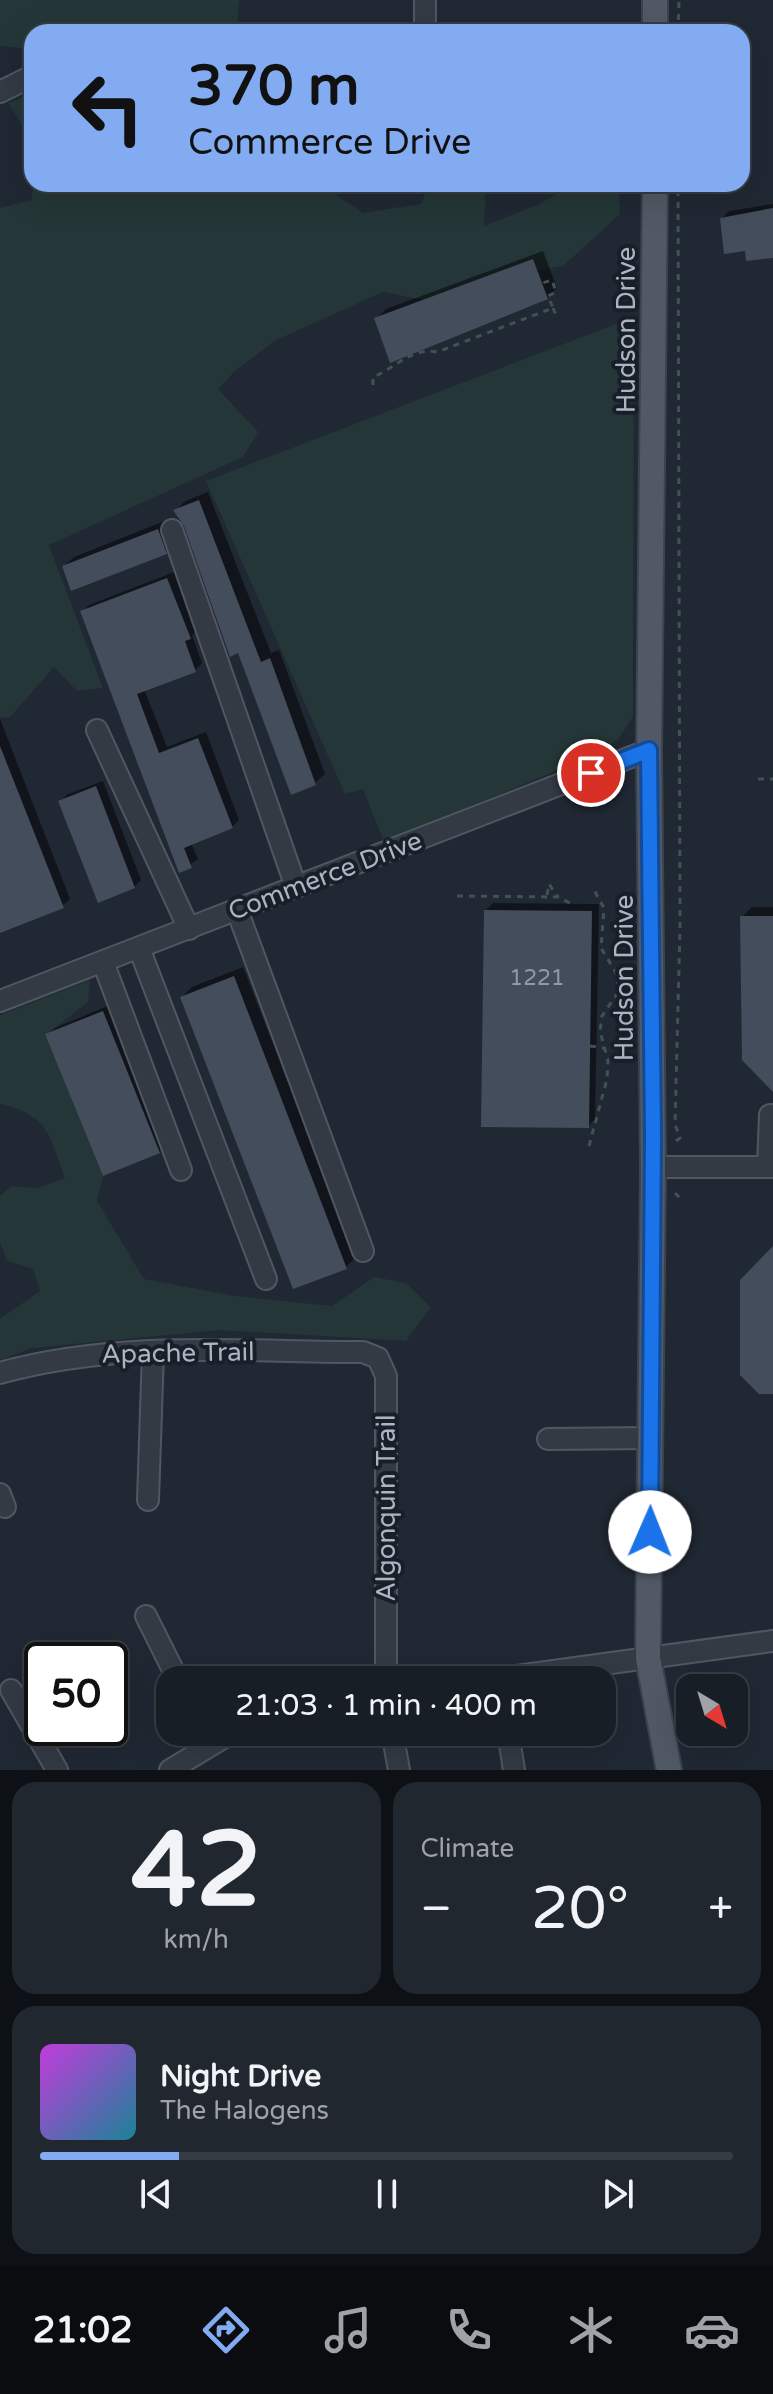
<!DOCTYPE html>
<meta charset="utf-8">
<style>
:root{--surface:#181e26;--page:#21272e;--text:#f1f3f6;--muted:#9fa2a7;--line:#363c43;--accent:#82abf1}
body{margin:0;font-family:"Varela Round",sans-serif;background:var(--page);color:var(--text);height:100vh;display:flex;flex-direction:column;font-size:30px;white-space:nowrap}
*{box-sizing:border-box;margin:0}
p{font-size:26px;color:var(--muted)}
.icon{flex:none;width:44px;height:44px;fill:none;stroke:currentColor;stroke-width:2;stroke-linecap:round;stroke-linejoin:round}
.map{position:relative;height:1770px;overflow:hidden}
.drawer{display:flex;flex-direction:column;gap:12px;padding:12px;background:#0d1015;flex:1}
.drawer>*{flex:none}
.banner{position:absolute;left:24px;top:24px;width:726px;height:168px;border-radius:24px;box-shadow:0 8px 32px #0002,0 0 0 2px var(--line);background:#82abf1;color:#111;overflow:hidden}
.needle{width:52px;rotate:142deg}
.buttons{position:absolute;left:676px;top:1674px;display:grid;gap:16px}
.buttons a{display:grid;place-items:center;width:72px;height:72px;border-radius:16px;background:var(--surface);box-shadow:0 8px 32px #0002,0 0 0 2px var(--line);font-size:40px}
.speed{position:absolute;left:24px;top:1642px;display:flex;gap:16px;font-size:40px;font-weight:700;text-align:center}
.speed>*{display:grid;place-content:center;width:104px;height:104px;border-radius:50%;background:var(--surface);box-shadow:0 8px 32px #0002,0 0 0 2px var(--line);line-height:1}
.speed .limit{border:4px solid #111;border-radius:12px;background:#fff;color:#111}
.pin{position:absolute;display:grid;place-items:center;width:68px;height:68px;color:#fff;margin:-34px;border:4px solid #fff;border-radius:50%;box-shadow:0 2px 8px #0007}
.me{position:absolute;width:88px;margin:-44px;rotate:1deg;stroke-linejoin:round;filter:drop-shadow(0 0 6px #0008)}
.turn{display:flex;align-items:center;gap:28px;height:168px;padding:0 32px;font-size:36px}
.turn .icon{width:104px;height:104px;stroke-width:2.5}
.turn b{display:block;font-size:56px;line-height:68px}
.big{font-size:60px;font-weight:600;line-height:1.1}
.drawer .widget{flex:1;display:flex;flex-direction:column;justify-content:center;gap:12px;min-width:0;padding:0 28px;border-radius:24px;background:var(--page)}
.drawer .dial{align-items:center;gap:0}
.dial b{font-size:104px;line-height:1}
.song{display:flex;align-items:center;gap:24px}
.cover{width:96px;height:96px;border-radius:12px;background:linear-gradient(135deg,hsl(290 70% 55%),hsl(190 70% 35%))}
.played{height:8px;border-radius:4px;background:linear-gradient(90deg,var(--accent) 20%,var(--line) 20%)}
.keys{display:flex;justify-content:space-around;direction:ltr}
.heat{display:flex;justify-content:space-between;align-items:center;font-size:44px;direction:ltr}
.drawer .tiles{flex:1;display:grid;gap:12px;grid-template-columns:1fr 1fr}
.widget:last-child{grid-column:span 2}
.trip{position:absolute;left:156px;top:1666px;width:460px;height:80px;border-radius:24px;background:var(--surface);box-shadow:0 8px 32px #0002,0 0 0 2px var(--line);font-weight:600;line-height:80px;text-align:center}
.dock{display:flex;height:128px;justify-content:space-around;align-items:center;background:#0a0c0f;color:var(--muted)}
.dock .icon{width:56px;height:56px}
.dock .current{color:var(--accent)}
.dock b{font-size:36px;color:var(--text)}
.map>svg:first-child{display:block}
.green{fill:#243637}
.shadow{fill:#0007}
.building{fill:#434d5b}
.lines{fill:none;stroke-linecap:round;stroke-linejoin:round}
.minor-casing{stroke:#505763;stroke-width:24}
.major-casing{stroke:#3c434e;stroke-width:28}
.path{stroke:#415154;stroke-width:3;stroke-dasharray:6 6;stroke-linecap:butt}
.minor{stroke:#333a44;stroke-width:20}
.major{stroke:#505965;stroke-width:24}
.route-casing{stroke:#114b97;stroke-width:20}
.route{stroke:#1a73e8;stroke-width:14}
.labels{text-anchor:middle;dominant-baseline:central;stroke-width:8;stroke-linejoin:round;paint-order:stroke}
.number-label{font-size:22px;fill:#929aa8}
.street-label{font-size:26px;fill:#acb4c2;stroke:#181f29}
</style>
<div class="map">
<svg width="773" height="1770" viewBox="0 0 773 1770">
<rect width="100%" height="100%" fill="#202833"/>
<!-- green -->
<g class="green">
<polygon points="0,0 239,0 237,32 32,32 32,49 0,46"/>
<polygon points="32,94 32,140 8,103"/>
<polygon points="33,184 320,184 363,213 421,204 429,184 486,184 484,226 537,205 573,184 619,184 620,214 563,266 479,280 424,300 383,292 276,340 236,370 218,389 258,432 243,457 49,545 103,688 77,691 54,667 10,717 0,718 0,208 32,200"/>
<polygon points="634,317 633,717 619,738 602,752 384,842 363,789 345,794 206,481"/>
<path d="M90,980L88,1002L46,1035L103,1176L97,1201L144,1279L235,1296L332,1306L374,1277L406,1283L431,1307L406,1341L220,1330L32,1348L0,1360V1319L40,1291L33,1269L7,1261L0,1242V1196L11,1186L37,1188L65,1178C49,1135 49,1115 0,1104V1015Z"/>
</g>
<!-- shadow -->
<g class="shadow">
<polygon points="773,204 773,256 746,249 722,218 729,211"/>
<polygon points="543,251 557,288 547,298 376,319 386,309"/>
<polygon points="208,492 271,653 279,650 325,774 315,783 240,651 186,525 176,510 185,501"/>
<polygon points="167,520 175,543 165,552 64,566 74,557"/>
<polygon points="174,572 197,630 192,635 202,663 195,670 144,689 167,747 206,732 239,820 232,827 191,843 198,859 180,871 82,612 89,605"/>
<polygon points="0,719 70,899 62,906 0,931"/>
<polygon points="103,781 141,880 134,887 61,801 68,794"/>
<polygon points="493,903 599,904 595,1119 588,1126 486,910"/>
<polygon points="752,907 773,907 773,1089 742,917"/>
<polygon points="243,967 356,1257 346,1267 182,997 192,987"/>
<polygon points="110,1005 166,1144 159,1152 48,1035 55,1028"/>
</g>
<!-- building -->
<g class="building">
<polygon points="773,208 773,258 746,261 745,251 724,254 720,218"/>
<polygon points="533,259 548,299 390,363 374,318"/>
<polygon points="199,500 261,662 270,658 316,785 291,795 238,653 230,657 184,526 173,510"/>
<polygon points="158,529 167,554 71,591 62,566"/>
<polygon points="167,578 191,639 185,641 196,672 137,694 159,753 198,738 233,828 184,848 192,868 179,873 80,611"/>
<polygon points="0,746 64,908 0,933"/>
<polygon points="96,786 135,888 98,903 58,801"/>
<polygon points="484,910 592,911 589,1128 481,1127"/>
<polygon points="740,916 773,916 773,1092 742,1060"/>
<polygon points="234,976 347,1269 293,1289 180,997"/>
<polygon points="103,1011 160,1153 103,1176 45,1034"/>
<polygon points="773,1246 773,1394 759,1394 740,1375 740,1280"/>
</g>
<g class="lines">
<defs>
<g id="minor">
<polyline points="425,32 425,0"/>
<polyline points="0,92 32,76"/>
<polyline points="172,530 296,887"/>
<polyline points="97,730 189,929"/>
<polyline points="237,910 363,1251"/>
<polyline points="139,948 266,1279"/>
<polyline points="103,962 181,1170"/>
<polyline points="0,1001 649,750"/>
<polyline points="653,1167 773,1167"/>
<polyline points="768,1167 770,1115 773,1115"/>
<path d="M0,1373C117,1340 243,1352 363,1352L378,1358L386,1376V1680"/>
<polyline points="548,1439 651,1438"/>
<polyline points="0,1494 5,1507"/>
<polyline points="148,1500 153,1352"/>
<polyline points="146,1616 178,1680"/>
<polyline points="487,1680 773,1641"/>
<polyline points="11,1690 57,1770"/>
<polyline points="392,1732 399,1770"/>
<polyline points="508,1732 514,1770"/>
<polyline points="170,1770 233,1732"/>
</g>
<g id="major">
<polyline points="655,0 655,32"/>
<polyline points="655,184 649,750 653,1167 648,1658 669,1770"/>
</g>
</defs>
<!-- minor casing -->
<use href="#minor" class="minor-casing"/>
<!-- major casing -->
<use href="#major" class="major-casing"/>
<!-- path -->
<g class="path">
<polyline points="678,32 679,0"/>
<polyline points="553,308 556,315"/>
<path d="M373,385V377C394,369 411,347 437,352L553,308L548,296L556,292L552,280L542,283"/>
<polyline points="758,779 773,779"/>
<polyline points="547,895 549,884 558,897"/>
<polyline points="457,896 558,897 572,904"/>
<polyline points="590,1046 604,1048"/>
<polyline points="676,1141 680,1138 675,1124 680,927 678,184"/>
<polyline points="589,1146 607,1079 608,1061 600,1031 602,1016 617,994 618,976 601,948 604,908 592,886"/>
<polyline points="675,1193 680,1198"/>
</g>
<!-- minor -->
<use href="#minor" class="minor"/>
<!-- major -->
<use href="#major" class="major"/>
</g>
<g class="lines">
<defs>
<polyline id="route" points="591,773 649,750 653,1137 650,1532"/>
</defs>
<!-- route casing -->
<use href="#route" class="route-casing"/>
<!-- route -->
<use href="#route" class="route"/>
</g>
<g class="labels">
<!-- number labels -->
<g class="number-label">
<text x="537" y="978">1221</text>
</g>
<!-- street labels -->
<g class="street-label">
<text transform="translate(626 330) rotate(-90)">Hudson Drive</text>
<text transform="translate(325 876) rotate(-21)">Commerce Drive</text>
<text transform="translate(624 978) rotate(-90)">Hudson Drive</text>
<text transform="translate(178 1353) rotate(-1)">Apache Trail</text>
<text transform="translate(386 1508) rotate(-90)">Algonquin Trail</text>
</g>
</g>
</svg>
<div class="buttons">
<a><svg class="needle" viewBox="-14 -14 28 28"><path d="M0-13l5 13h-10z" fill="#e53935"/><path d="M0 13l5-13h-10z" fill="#9fa2a7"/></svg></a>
</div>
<div class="speed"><div class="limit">50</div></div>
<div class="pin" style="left:591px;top:773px;background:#d93025"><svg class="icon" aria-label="arrive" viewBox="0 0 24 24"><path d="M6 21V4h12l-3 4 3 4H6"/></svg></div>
<svg class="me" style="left:650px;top:1532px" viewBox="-20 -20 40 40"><circle r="19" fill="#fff"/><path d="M0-13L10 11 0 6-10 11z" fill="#1a73e8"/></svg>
<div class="trip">21:03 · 1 min · 400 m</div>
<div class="banner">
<div class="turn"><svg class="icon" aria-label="left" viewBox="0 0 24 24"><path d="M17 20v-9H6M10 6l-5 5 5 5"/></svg><div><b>370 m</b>Commerce Drive</div></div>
</div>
</div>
<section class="drawer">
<div class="tiles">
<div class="widget dial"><b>42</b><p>km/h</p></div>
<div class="widget"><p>Climate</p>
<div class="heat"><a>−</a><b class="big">20°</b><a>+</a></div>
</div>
<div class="widget">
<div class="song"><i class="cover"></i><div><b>Night Drive</b><p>The Halogens</p></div></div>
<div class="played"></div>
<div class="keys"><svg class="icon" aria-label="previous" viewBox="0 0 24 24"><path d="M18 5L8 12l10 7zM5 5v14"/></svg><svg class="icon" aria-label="pause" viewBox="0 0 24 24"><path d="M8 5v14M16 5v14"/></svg><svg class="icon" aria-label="next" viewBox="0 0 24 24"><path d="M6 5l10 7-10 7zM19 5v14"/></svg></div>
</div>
</div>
</section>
<nav class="dock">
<b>21:02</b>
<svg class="icon current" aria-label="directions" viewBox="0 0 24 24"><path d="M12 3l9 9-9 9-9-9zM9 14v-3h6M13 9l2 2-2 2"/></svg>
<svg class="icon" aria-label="music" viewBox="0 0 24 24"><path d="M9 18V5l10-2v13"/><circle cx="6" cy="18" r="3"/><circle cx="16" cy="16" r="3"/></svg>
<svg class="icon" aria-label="phone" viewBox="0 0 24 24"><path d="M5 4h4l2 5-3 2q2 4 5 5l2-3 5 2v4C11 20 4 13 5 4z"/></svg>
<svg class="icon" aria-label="climate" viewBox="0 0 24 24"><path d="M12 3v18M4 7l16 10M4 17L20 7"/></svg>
<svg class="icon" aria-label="car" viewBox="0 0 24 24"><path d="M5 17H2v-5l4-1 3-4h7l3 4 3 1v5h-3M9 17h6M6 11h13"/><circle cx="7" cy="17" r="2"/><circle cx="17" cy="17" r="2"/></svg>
</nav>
